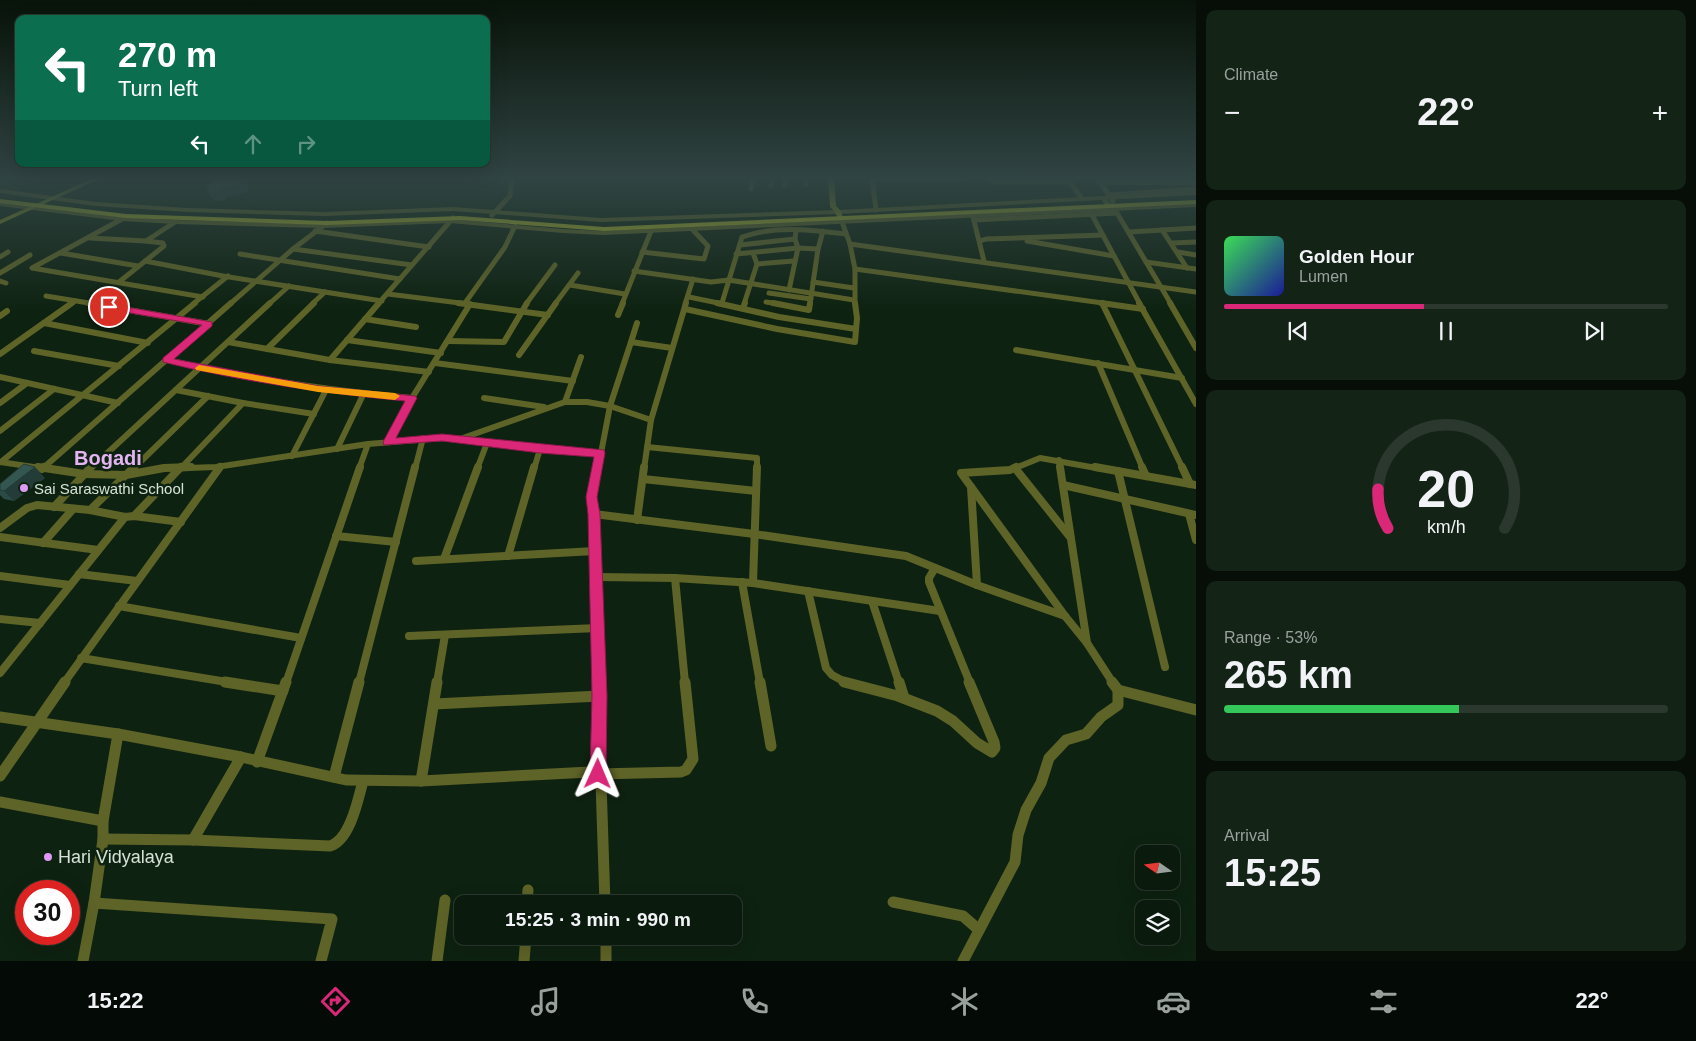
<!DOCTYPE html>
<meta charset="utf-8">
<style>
:root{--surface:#0a1a0d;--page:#132316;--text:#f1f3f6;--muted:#99a19d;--line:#2a382e;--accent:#db2777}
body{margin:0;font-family:Helvetica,sans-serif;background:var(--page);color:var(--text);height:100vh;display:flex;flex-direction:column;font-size:19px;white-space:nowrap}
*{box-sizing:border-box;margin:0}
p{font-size:16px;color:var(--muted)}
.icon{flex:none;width:28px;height:28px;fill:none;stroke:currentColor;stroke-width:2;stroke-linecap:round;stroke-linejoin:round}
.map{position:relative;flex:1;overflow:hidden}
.sheet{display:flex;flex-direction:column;gap:10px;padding:10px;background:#060e07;width:500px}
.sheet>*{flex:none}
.banner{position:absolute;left:15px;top:15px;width:475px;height:152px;border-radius:10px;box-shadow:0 5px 20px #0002,0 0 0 1px var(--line);background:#0b6e4f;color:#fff;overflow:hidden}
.needle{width:32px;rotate:284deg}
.tools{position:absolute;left:1135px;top:845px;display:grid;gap:10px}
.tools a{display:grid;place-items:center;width:45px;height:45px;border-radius:10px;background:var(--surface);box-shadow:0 5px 20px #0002,0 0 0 1px var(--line);font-size:25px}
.speed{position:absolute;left:15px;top:880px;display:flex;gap:10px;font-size:25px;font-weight:700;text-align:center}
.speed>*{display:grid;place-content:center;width:65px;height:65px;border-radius:50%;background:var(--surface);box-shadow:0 5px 20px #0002,0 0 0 1px var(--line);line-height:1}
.speed .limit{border:8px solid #d22;background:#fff;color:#111}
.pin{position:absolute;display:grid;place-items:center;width:42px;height:42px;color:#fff;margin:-21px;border:2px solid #fff;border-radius:50%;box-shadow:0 1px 5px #0007}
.me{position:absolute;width:55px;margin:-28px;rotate:1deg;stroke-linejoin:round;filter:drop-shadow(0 0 4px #0008)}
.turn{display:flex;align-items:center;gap:18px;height:105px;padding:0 20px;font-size:22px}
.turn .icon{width:65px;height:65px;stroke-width:2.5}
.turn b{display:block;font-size:35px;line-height:42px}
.lanes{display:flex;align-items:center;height:48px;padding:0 20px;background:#0003;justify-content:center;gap:25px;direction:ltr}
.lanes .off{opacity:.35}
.big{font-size:38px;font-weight:700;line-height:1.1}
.sheet .widget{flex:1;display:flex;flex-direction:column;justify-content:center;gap:8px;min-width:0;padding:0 18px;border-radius:10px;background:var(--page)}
.sheet .dial{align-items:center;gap:0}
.dial svg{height:130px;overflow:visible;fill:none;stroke:var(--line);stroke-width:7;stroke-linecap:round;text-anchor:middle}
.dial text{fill:var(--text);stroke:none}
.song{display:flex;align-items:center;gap:15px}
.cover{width:60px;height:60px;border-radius:8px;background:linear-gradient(135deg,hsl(130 70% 55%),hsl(240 70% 35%))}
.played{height:5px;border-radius:2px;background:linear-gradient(90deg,var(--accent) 45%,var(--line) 45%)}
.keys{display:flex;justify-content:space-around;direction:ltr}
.heat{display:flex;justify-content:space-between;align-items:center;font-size:28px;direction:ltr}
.charge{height:8px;border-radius:4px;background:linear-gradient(90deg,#34c759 53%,var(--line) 0)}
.trip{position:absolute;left:454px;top:895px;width:288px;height:50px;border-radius:10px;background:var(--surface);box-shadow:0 5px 20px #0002,0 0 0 1px var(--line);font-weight:700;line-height:50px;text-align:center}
.dock{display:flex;height:80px;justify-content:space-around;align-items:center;background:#040a05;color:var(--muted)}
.dock .icon{width:35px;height:35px}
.dock .on{color:var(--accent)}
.dock b{font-size:22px;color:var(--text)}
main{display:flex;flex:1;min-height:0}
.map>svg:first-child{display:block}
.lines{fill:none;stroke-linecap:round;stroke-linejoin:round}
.minor-far3{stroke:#5e6327;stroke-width:5}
.minor-far2{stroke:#5e6327;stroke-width:6}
.minor-far1{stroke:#5e6327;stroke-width:8}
.minor{stroke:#5e6327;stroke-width:11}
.tertiary{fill:#5e6327;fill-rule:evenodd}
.secondary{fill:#848a20;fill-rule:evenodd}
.trunk{fill:#aeb628;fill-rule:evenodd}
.wall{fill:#2c4a45}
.shaded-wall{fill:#243c38}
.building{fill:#335650;stroke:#243c38}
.route{fill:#db2777;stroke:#8e194d}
.slow{fill:#f59e0b}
.poi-dot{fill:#dd99f3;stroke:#0e2211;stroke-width:2}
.labels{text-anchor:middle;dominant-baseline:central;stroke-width:5;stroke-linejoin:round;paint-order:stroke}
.poi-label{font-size:15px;fill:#d5e2d6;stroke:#0e2211;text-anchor:start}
.near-poi-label{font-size:18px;fill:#d5e2d6;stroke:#0e2211;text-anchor:start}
.district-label{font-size:20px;font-weight:bold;fill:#e4b4f3;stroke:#0e2211}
</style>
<main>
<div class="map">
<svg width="1196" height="961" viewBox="0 0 1196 961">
<rect width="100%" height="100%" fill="#0e2211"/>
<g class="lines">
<!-- minor-far3 -->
<g class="minor-far3">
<polyline points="806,178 806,184"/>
<polyline points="872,178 960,178"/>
<polyline points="872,178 876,210"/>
<polyline points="988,178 995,182 1070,182"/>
<polyline points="1068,179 1082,199"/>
<polyline points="1098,179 1113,201"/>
<polyline points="1100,182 1196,183"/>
<polyline points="771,185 772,178"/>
<polyline points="785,185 786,178"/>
<polyline points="751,189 754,178"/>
<polyline points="1109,195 1196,189"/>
<polyline points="1105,201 1117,213 1171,304"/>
<polyline points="492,215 510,196 512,178"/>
<polyline points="1092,215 1140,304"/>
<polyline points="973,217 984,261"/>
<polyline points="122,219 32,268 203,297"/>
<polyline points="841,219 850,244 1196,292"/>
<polyline points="974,220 1117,213"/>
<polyline points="1162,230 1187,268"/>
<polyline points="315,231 429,247"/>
<polyline points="1129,232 1196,228"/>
<polyline points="90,238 146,241"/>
<polyline points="980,241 986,239 1103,235"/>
<polyline points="1027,241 1114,256"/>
<polyline points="1172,243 1196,242"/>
<polyline points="850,244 855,269 855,304"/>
<polyline points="740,245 795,239"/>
<polyline points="293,249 412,265"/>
<polyline points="642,252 704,259 708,246 692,229"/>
<polyline points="1178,252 1196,255"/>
<polyline points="61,253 138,266"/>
<polyline points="240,254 400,279"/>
<polyline points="736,254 798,248 818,249"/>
<polyline points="0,257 8,252"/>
<polyline points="145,261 223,276 382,301"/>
<polyline points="1146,262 1196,269"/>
<polyline points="757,264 794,261"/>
<polyline points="855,269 1110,304"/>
<polyline points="634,271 711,282 729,280 854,300"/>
<polyline points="0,273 30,255"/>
<polyline points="0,281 6,283"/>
<polyline points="119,282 164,246 163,243 146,241 175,222"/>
<polyline points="813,282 854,288"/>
<polyline points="570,285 625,294"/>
<polyline points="789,290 798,248 795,239 796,230"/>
<polyline points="769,293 811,299"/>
<polyline points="388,294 468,304"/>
<polyline points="46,296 95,304"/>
<polyline points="689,297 723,304"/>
<polyline points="766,302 779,304"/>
<polyline points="465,303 505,247 515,226"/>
<path d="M722,303L742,237C776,225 811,230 846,234"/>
<polyline points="70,304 75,301"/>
<polyline points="193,304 228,276"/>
<polyline points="230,304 293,249 327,223"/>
<polyline points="269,304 289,286"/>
<polyline points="312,304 325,292"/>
<polyline points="378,304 453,218"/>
<polyline points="526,304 555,265"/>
<polyline points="555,304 578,273"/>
<polyline points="622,304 651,231"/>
<polyline points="685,304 693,279"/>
<polyline points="744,304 757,264 753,253"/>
<polyline points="810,304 818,249 823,231"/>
</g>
<!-- minor-far2 -->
<g class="minor-far2">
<polyline points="88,303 209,324"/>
<polyline points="458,303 548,315"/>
<polyline points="717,303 779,317 856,329"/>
<polyline points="773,303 809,310 810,303"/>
<polyline points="1101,303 1143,309"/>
<polyline points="1102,303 1183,469"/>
<polyline points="1139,303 1196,404"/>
<polyline points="1170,303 1196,348"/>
<polyline points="743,308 745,303"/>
<polyline points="685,309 777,329 855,342 857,318 855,303"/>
<polyline points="618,315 623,303"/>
<polyline points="0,316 7,311"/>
<polyline points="365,319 416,327"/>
<polyline points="44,323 148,343"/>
<polyline points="347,340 441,353"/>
<polyline points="448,341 504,342 527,303"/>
<polyline points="228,342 330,360 429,372"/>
<polyline points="631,342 637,323"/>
<polyline points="267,349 314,303"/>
<polyline points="1016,350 1182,378"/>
<polyline points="34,351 119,366"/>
<polyline points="0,354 72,303"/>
<polyline points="519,355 556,303"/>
<path d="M167,360C248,379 329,390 412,398L388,442"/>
<polyline points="330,360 379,303"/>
<polyline points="435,363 573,381"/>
<polyline points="1098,363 1143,469"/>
<polyline points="0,377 118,403"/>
<polyline points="176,390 243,403 180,469"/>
<polyline points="412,398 470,304"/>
<polyline points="484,398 544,407"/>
<polyline points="565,402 581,357"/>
<polyline points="0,403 27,383"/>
<polyline points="243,403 314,414"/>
<polyline points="0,431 54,389"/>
<polyline points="460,439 565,402 587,402 610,406 651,420"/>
<polyline points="647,447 757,458 757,469"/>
<polyline points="337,449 364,393"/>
<polyline points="292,456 326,390"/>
<polyline points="1059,460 1060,469"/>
<polyline points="0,462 47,469"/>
<polyline points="1,462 195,303"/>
<polyline points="42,469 231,303"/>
<polyline points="90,469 270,303"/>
<polyline points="133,469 208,396"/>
<polyline points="160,469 216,467 368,444 442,438 540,449 600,453"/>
<polyline points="219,469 221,466"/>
<polyline points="359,469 368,444"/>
<polyline points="415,469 423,438"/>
<polyline points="477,469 487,443"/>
<polyline points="534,469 540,449"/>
<polyline points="598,469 610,406 631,342 672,348"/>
<polyline points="644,469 651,420 686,303"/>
<polyline points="1013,469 1040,458 1102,469"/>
</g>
<!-- minor-far1 -->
<g class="minor-far1">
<polyline points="38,467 84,474 126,475 164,468 191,467"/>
<polyline points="598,467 592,497 600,683"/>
<polyline points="1016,467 1010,470 961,473 1065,616 1087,643 1113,683"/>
<polyline points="1060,467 1087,643"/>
<polyline points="1095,467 1196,485"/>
<polyline points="1142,467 1146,476"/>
<polyline points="1182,467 1190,484"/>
<polyline points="1015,468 1070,537"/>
<polyline points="42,469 44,467"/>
<polyline points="1118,471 1165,667"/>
<polyline points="643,479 756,491"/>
<polyline points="1063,485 1196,515"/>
<polyline points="971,487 977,585"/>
<polyline points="54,507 91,467"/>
<polyline points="90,510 134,467"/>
<polyline points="594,514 754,534 906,556 977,585 1065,616"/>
<polyline points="1189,514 1196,540"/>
<polyline points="134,516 181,467"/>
<polyline points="637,520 644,467"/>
<polyline points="0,528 27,508 37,505 90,510 125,517 134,516 181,522"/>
<polyline points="336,536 396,542"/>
<polyline points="0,537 98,550"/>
<polyline points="43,543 73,509"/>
<polyline points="508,556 534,467"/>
<polyline points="444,559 478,467"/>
<polyline points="416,561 595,551"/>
<polyline points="935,568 929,578 929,582 970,683"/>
<polyline points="79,574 137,581"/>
<polyline points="0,576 70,585"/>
<polyline points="597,577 675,578 753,583 940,611"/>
<polyline points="675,578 685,683"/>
<polyline points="742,582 760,683"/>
<polyline points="753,583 757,467"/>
<polyline points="808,591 826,668 832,675 847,683"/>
<polyline points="872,601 899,683"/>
<polyline points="119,606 301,638"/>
<polyline points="0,619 40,623"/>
<polyline points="409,636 598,628"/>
<polyline points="81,658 233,683"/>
<polyline points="0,673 125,517"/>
<polyline points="64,683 220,467"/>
<polyline points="286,683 360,467"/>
<polyline points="359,683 415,467"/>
<polyline points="437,683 445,635"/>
</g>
<!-- minor -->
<g class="minor">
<polyline points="225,682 283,691"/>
<polyline points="600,682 598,774 601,782 605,904"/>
<polyline points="760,682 771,746"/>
<polyline points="844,682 898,696 937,711 953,721 977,743 992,752 995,748 994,742 969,682"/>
<polyline points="899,682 904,698"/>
<polyline points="1118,690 1196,710"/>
<polyline points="434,704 600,696"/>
<polyline points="0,717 118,734 241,757 346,780 421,781 590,772 598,774 681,772 686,770 693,759 685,682"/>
<polyline points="257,762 286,682"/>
<polyline points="0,776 65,682"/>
<polyline points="334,777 359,682"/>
<polyline points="421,781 437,682"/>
<polyline points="0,802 103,821"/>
<path d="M103,839L193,840L330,846C350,840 358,800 363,781"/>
<polyline points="193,840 241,757"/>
<polyline points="893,902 963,916 979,930"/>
<polyline points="94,903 332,919 321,961"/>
<polyline points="527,904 528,890"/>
<polyline points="606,936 606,961"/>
<polyline points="83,961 94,903 103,839 103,821 118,734"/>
<polyline points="437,961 445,900"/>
<polyline points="524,961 526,936"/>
<polyline points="963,961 1015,862 1018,835 1026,810 1041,783 1049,758 1066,740 1086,734 1101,717 1118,705 1118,690 1112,682"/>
</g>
<!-- tertiary -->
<g class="tertiary">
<polygon points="0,189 96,202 188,208 324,212 453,207 601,218 838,210 1196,191 1196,195 838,214 601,222 453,211 324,216 188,212 96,206 0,193"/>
<polygon points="0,202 122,217 175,220 322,224 450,219 563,229 603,231 1196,203 1196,207 603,235 563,233 450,223 322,228 175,224 122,221 0,206"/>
</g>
<!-- secondary -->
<g class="secondary">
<polygon points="94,178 101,178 0,224 0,220"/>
<polygon points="828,178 834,178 836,206 840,210 844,219 843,220 839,220 834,211 830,207"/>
</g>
<!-- trunk -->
<polygon class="trunk" points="0,199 126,214 327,221 460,216 604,227 1196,200 1196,204 604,231 460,220 327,225 126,218 0,203"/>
</g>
<!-- wall -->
<g class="wall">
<polygon points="206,186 248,188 248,190 241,194 226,197 225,200 216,201 211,196"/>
<polygon points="45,478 14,501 4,499 0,495 0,484"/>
</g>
<!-- shaded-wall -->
<g class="shaded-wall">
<polygon points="245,179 248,188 248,190 241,194 226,197 225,200 216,201 212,192"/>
<polygon points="35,467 45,478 14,501 4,491"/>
</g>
<!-- building -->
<g class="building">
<polygon points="224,178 245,179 244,181 237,185 222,188 221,190 212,192 206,186 215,180"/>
<polygon points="24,464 35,467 4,491 0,490 0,484"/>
</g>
<!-- sky -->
<linearGradient id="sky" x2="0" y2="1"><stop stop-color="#081309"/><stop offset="0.57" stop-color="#304443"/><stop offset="1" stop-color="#304443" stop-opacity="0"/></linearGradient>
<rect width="1196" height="312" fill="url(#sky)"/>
<!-- route -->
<path class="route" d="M109,304L212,322V326L174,359L318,386L415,396L417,398L396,438L442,434L604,450L605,453L597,497L600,514L607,696L606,774L604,780L598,782L592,780L590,774L592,696L588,514L586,497L594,457L540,453L442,441L384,445L383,442L405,401C324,393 243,382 163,362V358L202,325L106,309L105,307Z"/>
<!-- slow -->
<polygon class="slow" points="199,365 318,386 395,393 400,396 395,400 318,392 196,370 195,368"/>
<!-- markers -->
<g class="poi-dot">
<circle cx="24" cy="488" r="5"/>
<circle cx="48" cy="857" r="5"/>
</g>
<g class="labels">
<!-- poi labels -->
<g class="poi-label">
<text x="34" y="488">Sai Saraswathi School</text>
</g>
<!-- near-poi labels -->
<g class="near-poi-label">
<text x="58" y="857">Hari Vidyalaya</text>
</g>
<!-- district labels -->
<g class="district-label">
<text x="108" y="458">Bogadi</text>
</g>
</g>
</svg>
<div class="tools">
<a><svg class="needle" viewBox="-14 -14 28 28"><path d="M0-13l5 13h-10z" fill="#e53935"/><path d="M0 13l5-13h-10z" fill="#99a19d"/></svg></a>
<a><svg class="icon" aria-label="layers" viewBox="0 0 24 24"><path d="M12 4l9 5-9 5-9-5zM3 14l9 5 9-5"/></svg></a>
</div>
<div class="speed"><div class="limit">30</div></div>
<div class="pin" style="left:109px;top:307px;background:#d93025"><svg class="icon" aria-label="arrive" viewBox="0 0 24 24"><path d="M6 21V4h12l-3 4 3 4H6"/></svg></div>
<svg class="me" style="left:598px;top:774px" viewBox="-20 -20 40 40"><path d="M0-17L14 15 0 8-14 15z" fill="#db2777" stroke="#fff" stroke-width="4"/></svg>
<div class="trip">15:25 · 3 min · 990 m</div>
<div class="banner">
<div class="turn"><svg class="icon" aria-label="left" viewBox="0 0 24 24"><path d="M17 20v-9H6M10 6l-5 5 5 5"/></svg><div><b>270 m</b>Turn left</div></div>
<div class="lanes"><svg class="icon" aria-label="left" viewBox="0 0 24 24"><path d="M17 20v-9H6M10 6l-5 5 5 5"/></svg><svg class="icon off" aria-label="ahead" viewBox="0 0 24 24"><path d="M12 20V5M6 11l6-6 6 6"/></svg><svg class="icon off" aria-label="right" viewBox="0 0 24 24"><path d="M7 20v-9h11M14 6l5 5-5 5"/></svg></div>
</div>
</div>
<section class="sheet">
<div class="widget"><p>Climate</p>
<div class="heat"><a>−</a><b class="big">22°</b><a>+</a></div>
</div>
<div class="widget">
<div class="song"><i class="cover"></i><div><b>Golden Hour</b><p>Lumen</p></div></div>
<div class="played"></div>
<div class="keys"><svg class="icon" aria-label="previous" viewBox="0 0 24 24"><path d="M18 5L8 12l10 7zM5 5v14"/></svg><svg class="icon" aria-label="pause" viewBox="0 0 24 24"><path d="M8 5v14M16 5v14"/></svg><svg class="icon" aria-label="next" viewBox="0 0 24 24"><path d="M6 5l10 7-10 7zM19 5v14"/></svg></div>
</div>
<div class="widget dial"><svg viewBox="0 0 100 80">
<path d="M14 69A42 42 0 1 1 86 69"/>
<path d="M14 69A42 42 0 0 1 8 45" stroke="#db2777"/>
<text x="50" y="56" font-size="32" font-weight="700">20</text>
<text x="50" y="72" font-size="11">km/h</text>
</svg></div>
<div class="widget"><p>Range · 53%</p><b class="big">265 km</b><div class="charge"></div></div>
<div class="widget"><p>Arrival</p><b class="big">15:25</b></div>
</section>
</main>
<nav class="dock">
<b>15:22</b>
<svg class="icon on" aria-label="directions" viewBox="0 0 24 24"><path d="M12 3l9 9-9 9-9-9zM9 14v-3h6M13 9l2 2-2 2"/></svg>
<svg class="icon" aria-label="music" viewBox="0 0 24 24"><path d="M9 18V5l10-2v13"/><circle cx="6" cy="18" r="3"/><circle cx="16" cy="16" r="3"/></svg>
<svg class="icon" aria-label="phone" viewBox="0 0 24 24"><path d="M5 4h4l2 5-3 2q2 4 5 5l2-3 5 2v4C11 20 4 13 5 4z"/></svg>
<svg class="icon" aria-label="climate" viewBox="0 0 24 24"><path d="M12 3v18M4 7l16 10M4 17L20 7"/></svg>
<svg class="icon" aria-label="car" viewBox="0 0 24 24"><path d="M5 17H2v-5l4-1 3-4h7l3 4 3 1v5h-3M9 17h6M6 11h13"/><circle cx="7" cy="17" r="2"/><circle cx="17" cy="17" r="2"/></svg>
<svg class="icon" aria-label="filters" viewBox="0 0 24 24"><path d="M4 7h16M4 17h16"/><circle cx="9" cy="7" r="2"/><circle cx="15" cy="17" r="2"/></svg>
<b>22°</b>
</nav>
